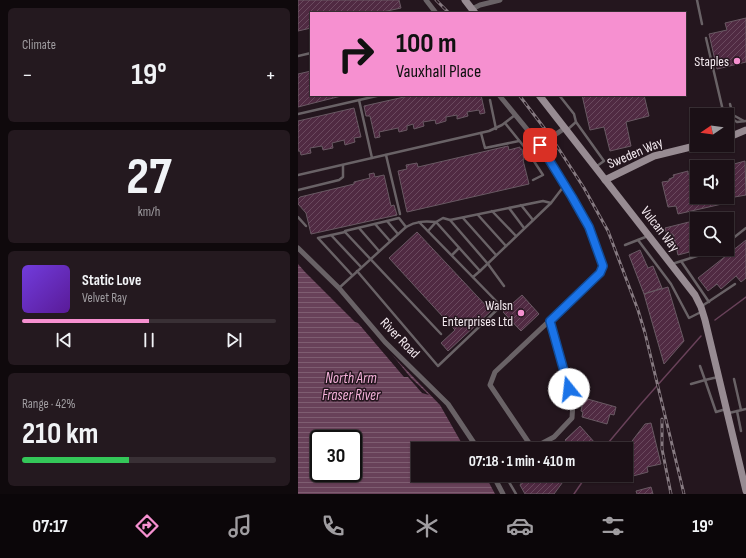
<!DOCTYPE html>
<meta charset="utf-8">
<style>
:root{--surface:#1b1016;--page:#24191f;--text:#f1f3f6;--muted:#a09da1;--line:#393035;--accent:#f690d0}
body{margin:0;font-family:"Sofia Sans Condensed",sans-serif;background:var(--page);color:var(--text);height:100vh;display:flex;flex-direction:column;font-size:15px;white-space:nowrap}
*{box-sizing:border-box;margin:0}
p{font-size:13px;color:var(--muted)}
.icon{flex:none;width:22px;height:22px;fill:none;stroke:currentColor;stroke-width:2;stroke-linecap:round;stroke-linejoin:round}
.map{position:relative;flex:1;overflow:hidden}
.details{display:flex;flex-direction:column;gap:8px;padding:8px;background:#0f090c;width:298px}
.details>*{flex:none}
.guide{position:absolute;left:12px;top:12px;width:376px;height:84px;border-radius:0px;box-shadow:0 1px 3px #0004,0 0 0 1px var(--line);background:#f690d0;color:#111;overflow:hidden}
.needle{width:26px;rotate:257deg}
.fabs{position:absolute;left:392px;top:108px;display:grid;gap:8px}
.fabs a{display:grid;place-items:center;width:44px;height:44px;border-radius:0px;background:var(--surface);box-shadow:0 1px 3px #0004,0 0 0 1px var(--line);font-size:20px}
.speed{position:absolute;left:12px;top:430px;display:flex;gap:8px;font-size:20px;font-weight:700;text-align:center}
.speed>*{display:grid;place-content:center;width:52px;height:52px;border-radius:50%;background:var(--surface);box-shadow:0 1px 3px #0004,0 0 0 1px var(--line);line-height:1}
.speed .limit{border:2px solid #111;border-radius:6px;background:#fff;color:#111}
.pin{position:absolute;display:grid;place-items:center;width:34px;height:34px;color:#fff;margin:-17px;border-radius:8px;box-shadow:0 2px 6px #0006}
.me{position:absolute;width:44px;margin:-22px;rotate:344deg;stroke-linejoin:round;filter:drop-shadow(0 0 3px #0008)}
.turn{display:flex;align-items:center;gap:14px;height:84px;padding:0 20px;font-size:18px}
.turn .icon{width:52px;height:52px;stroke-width:2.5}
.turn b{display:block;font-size:28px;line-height:34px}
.big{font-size:30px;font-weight:700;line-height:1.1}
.details .widget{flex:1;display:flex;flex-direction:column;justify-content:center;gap:6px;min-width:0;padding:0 14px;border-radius:6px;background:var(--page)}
.details .dial{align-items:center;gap:0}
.dial b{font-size:52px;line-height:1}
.song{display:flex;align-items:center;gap:12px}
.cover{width:48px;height:48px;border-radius:6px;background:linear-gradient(135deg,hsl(260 70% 55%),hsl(270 70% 35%))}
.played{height:4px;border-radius:2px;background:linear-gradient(90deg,var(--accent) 50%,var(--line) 50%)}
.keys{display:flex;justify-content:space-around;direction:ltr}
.heat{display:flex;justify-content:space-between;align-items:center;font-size:22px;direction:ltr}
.charge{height:6px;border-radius:3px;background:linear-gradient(90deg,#34c759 42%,var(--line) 0)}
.trip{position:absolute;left:113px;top:442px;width:222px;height:40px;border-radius:0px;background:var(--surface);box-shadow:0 1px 3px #0004,0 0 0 1px var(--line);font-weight:700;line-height:40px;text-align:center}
.menu{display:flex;height:64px;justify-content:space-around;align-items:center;background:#0b0609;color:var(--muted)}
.menu .icon{width:28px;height:28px}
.menu .on{color:var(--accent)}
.menu b{font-size:18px;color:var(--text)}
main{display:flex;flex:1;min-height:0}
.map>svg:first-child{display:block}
.water{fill:url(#water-rules);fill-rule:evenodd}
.pier{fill:#24161e}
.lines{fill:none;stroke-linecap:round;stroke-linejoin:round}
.stream{stroke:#684159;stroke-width:1.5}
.building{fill:url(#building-hatch);stroke:#695963}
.lane{stroke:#696266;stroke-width:2.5}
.street{stroke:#696266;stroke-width:5}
.secondary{stroke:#978b92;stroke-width:7}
.rail-casing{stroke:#867a81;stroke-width:3}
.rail{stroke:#24161e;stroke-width:1.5;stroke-dasharray:4.5;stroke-linecap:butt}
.route-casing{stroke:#114b97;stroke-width:10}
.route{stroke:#1a73e8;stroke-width:7}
.poi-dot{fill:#f690d0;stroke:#24161e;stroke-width:1.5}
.labels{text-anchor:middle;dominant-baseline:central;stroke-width:3;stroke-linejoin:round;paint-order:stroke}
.poi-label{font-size:14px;fill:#f4eaf0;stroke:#24161e;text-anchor:end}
.street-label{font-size:14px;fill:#f4eaf0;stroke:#24161e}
.water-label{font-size:15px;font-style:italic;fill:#f6b2db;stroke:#24161e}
</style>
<main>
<section class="details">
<div class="widget"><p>Climate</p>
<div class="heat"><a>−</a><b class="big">19°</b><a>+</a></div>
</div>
<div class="widget dial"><b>27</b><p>km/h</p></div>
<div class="widget">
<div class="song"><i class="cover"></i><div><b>Static Love</b><p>Velvet Ray</p></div></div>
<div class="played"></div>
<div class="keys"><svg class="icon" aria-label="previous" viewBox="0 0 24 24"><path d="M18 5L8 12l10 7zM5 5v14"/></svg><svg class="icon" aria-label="pause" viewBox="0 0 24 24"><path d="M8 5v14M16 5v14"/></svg><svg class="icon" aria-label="next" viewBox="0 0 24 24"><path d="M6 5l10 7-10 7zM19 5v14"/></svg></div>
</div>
<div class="widget"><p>Range · 42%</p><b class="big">210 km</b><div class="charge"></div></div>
</section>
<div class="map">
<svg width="448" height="494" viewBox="0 0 448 494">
<defs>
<pattern id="water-rules" width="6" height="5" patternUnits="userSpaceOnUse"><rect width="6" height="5" fill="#684159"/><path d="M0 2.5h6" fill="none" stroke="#7e5d71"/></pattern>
<pattern id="building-hatch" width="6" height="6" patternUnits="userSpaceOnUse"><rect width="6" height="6" fill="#502a42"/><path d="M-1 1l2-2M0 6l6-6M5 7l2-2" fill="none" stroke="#6a495e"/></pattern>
</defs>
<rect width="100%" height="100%" fill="#24161e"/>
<!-- water -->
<path class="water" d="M0,257L142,405L167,449H120V475H187L197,494H0ZM21,439H55V473H21Z"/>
<!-- pier -->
<polygon class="pier" points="0,255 79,336 113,378 131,395 124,393 110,377 106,377 60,323 57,322 7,272 0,264"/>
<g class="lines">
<!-- stream -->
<g class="stream">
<polyline points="417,320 448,297"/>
<polyline points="305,449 342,405 403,336"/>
<polyline points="276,494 289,475"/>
</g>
</g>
<!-- building -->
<g class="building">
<polygon points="0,0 101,0 103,8 80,13 13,13 13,28 0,31"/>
<polygon points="448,18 448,62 419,69 411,34 429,30 427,23"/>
<polygon points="13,71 13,95 47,95 0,107 0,74"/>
<polygon points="115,95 183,95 187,113 182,114 181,110 169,112 170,116 159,119 159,115 148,117 148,121 138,124 137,120 125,122 126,126 116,129 115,124 109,126 109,130 101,132 100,128 81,132 82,137 77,138 72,116 68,116 66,106"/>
<polygon points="284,95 346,95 351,116 328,122 333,146 312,151 306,127 292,130"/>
<polygon points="56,108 63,137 56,138 57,142 47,145 46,140 34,143 35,148 25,150 24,146 12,148 13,153 3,155 2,151 0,151 0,121"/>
<polygon points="210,146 211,150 222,147 222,149 224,149 226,160 225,160 231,184 109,212 100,171 109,169 108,165 119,163 120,167"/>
<polygon points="435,161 436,164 447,161 448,195 431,198 431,202 428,203 427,199 423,200 424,204 380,214 378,206 370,207 364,182 371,181 371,179 376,177 375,175 390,171 390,174 399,172 399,197 429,197 429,167 422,167 430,165 429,162"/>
<polygon points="76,173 77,177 86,175 93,206 96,205 99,215 13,234 8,213 0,204 0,199 2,197 56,184 56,182 72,178 71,174"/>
<polygon points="423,214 425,219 402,219"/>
<polygon points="399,220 399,249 403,249 380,255 375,234 369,235 367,228"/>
<polygon points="119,232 193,311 150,351 143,343 157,330 91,258"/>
<polygon points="448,240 448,278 443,282 438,276 423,289 419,284 410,291 400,278"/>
<polygon points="342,250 350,268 355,266 364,288 346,294 331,255"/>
<polygon points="370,287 386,341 366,364 346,294"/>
<polygon points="224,295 241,314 223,331 205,312"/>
<polygon points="286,398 318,407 316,415 312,414 309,424 284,417 285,412 283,411"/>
<polygon points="353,423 363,464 349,467 350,472 335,476 334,471 328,472 328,449 347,424"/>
<polygon points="282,426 297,443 293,449 275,449 267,440"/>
<polygon points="235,475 270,475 256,494 227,494 222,485 228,476 232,479"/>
<polygon points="308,475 321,475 322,479 314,481 308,476"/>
<polygon points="353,487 355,494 339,494 338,491"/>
</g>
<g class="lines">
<!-- lane -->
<g class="lane">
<polyline points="399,0 404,24"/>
<polyline points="408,38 426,115"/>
<polyline points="0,56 13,53"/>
<polyline points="261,95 276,114 278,122 306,161 299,166"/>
<polyline points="61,100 74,158"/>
<polyline points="192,100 198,129"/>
<polyline points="432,104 436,120 439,122 448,121"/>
<polyline points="0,114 83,95"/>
<polyline points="435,115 446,121"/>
<polyline points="207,123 228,149 245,175 235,180"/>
<polyline points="429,127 433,136"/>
<polyline points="269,130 278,122"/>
<polyline points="183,133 187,148 221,141"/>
<polyline points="88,155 102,214"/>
<polyline points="0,175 191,131 204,125 217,115"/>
<polyline points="0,190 41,180 45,177 45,165"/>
<polyline points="223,205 235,220"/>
<polyline points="211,208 226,228"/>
<polyline points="194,211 218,236"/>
<polyline points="180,215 208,246"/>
<polyline points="0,217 8,226"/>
<polyline points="165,218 198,255"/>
<polyline points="152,220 245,201 253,203"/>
<polyline points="89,221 101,218 108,227"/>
<polyline points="77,224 92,241"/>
<polyline points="61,228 81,251"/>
<polyline points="47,231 89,221 100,234"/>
<polyline points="130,231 138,222 145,218 152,220 190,264 206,286"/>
<polyline points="33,235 63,267"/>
<polyline points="340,240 373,284 391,318 403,312"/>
<polyline points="429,243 448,228"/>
<polyline points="327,245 350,236"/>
<polyline points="154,255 161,248"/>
<polyline points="383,261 411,302"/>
<polyline points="374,264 421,249"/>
<polyline points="59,271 140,366 203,306 121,222"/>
<polyline points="54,275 20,238 47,232 143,334"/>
<polyline points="175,277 182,271"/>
<path d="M41,288L108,227C118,221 127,221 138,222L182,271L253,203L266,186"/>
<polyline points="404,306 437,284"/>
<polyline points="420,377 407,380 418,412 428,409"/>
<polyline points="436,379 443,410"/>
<polyline points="393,384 407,380 402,366"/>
<polyline points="439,411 443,431"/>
<polyline points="431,413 448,409"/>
<polyline points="234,449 239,446"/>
<polyline points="207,475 218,494"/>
</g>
<!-- street -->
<g class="street">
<polyline points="128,0 138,13"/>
<polyline points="174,9 182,5 202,0"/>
<polyline points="201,95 242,145 275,199 291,227 305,266 302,273 197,372 192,385 231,443 239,446 256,437 274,418 275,403 252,321"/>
<polyline points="242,145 267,128"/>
<polyline points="0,248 41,288 87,342 150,404 180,449"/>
<polyline points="195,475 205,494"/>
</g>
<!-- secondary -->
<g class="secondary">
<polyline points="167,0 177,13"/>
<polyline points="241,95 397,295 403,307 407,320 448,491"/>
<polyline points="429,138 448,130"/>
<polyline points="307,180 356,156 401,145"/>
</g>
<defs>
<g id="rail">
<polyline points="138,0 151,13"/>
<polyline points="221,95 253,137 286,188 310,231 340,310 347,333 386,494"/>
<polyline points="364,419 364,449 373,494"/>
</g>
</defs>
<!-- rail casing -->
<use href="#rail" class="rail-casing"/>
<!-- rail -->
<use href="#rail" class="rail"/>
</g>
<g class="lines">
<defs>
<polyline id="route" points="242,145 274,197 291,227 305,266 302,273 252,321 271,389"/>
</defs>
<!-- route casing -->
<use href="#route" class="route-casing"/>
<!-- route -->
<use href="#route" class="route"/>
</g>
<!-- markers -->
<g class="poi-dot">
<circle cx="439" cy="61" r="4"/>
<circle cx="223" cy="313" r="4"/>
</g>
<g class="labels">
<!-- poi labels -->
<g class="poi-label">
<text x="431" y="61">Staples</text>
<text x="215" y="305">Walsn<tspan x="215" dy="16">Enterprises Ltd</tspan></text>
</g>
<!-- street labels -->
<g class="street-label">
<text transform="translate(337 153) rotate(-23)">Sweden Way</text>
<text transform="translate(362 229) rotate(52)">Vulcan Way</text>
<text transform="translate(102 338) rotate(46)">River Road</text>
</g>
<!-- water labels -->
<g class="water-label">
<text x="53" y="378">North Arm<tspan x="53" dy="17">Fraser River</tspan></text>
</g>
</g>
</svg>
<div class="fabs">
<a><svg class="needle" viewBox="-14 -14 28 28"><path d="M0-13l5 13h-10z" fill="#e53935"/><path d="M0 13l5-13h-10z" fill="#a09da1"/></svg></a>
<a><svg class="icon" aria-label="sound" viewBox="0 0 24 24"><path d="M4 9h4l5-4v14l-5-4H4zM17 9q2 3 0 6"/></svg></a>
<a><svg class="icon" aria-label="search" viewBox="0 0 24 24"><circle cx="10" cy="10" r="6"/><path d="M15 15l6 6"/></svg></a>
</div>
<div class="speed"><div class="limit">30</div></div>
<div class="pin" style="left:242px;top:145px;background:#d93025"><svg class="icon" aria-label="arrive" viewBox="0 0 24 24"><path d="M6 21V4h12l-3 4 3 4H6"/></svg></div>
<svg class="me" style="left:271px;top:389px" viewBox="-20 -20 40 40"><circle r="19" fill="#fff"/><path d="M0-13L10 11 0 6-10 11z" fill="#1a73e8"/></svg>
<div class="trip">07:18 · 1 min · 410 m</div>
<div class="guide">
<div class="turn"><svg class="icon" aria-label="right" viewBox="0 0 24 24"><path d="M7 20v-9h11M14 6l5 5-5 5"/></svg><div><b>100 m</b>Vauxhall Place</div></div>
</div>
</div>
</main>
<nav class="menu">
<b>07:17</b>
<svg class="icon on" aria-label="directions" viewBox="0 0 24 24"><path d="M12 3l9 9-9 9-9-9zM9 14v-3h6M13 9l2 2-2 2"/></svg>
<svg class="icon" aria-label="music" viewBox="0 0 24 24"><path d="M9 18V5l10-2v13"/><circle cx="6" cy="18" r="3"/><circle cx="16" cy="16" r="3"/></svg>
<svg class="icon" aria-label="phone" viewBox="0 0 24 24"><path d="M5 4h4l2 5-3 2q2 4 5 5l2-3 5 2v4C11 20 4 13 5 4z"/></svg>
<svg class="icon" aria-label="climate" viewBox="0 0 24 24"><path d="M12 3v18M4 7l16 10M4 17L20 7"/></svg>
<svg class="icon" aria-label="car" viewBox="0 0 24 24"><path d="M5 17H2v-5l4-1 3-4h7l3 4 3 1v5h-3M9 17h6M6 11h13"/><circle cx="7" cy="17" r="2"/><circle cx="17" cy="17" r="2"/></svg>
<svg class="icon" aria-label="filters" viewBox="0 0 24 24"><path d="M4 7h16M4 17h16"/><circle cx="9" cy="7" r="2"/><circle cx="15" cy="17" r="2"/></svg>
<b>19°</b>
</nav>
